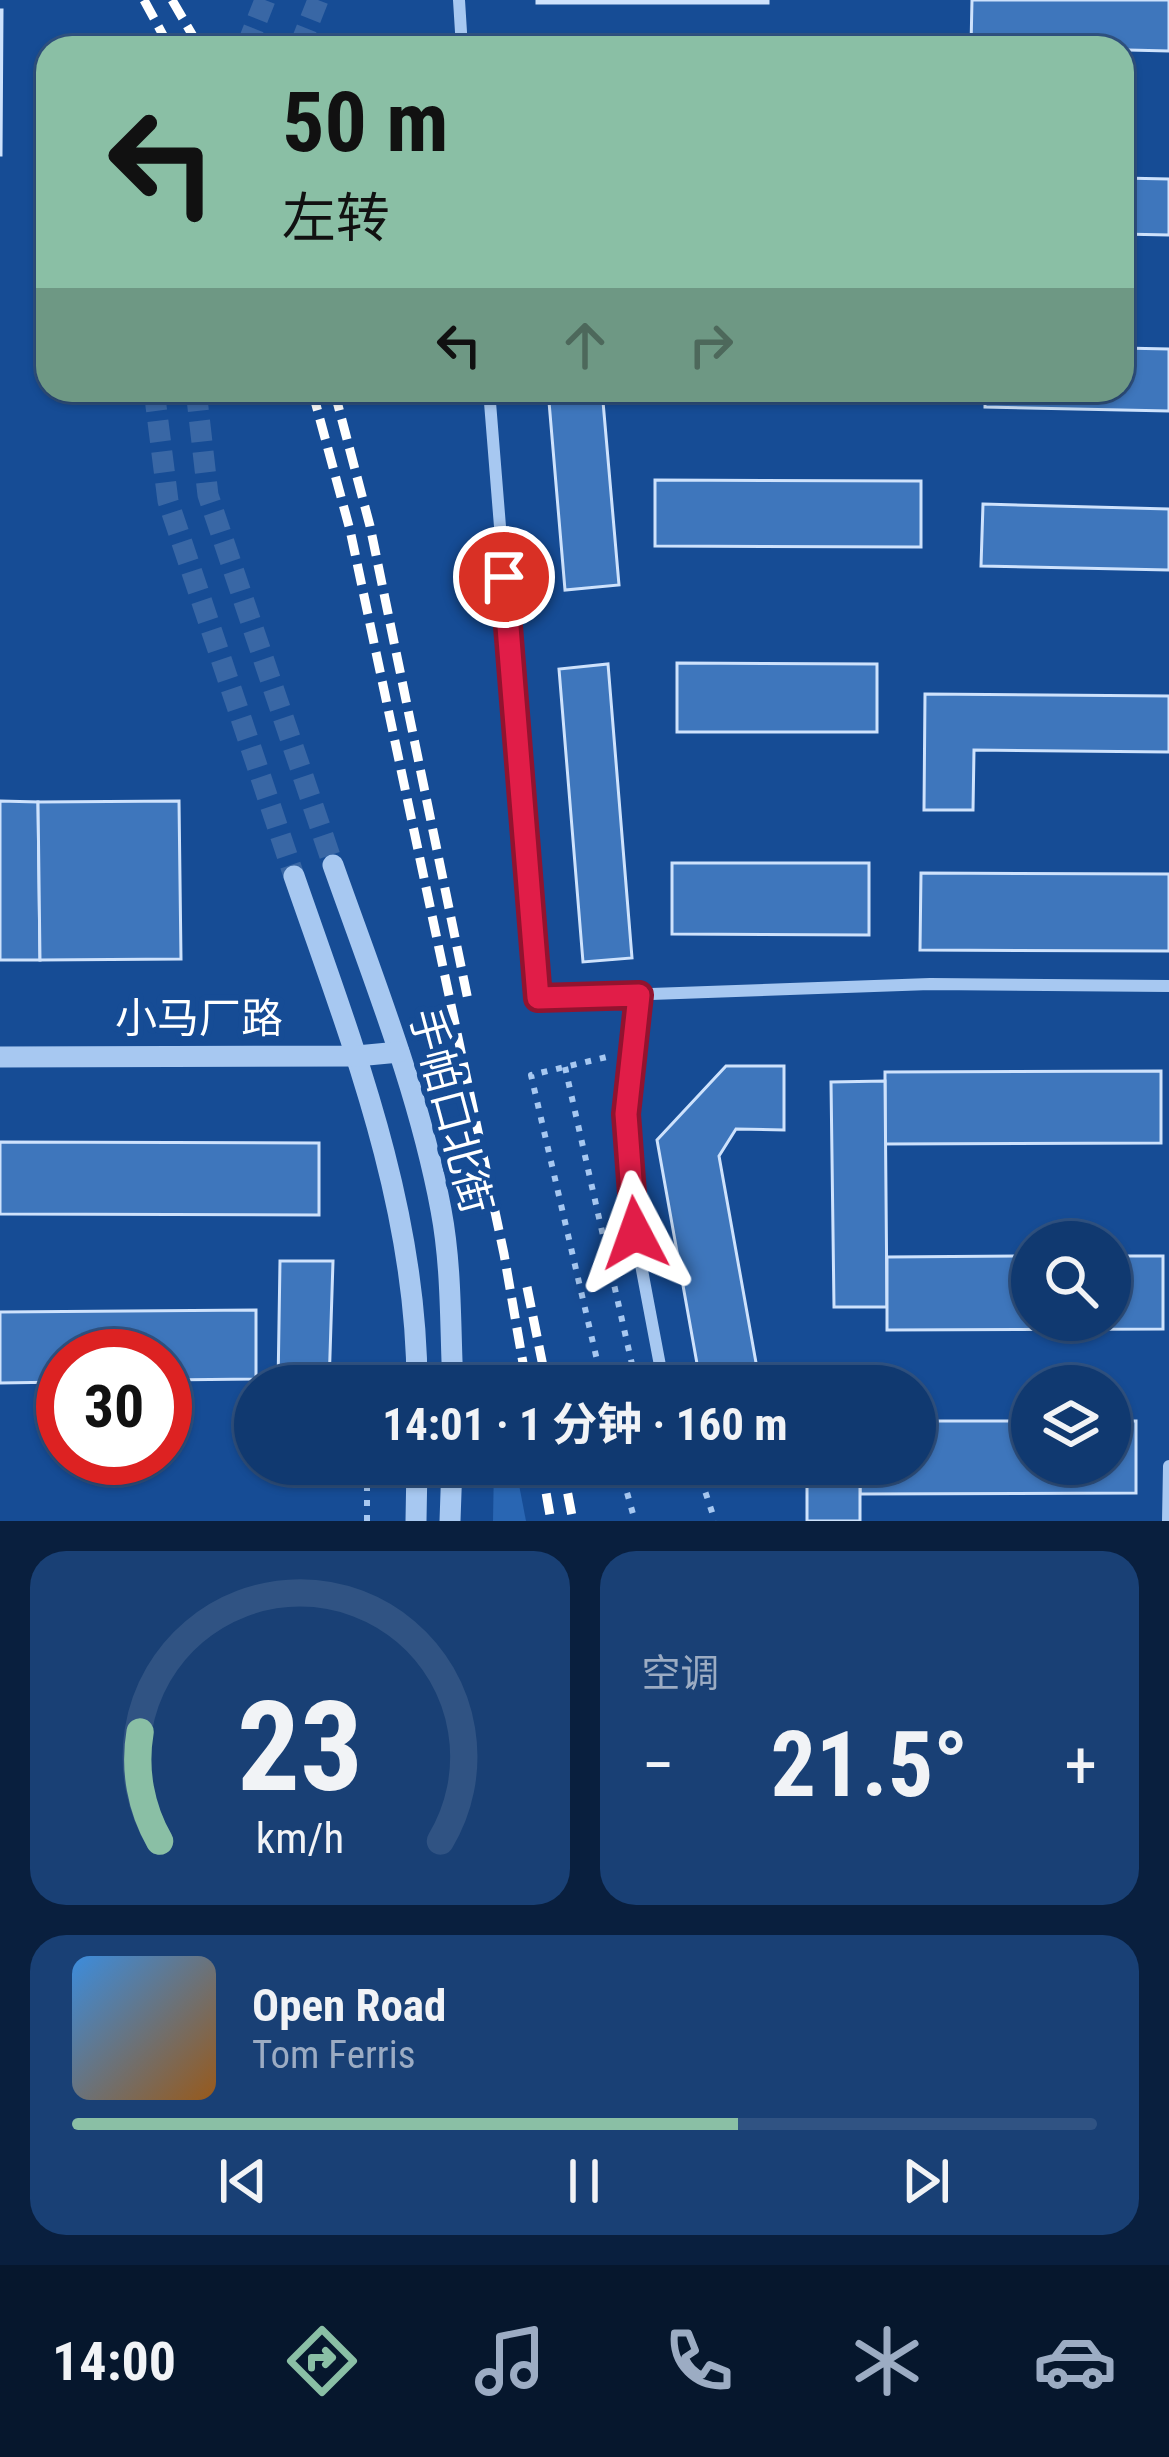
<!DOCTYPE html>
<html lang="zh">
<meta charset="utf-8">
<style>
:root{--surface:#103970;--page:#194075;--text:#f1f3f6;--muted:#9cacc3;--line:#305383;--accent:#8abfa5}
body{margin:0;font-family:"Roboto Condensed","Noto Sans SC",sans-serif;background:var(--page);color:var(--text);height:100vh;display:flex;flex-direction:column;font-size:45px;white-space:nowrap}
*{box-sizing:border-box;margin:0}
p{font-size:39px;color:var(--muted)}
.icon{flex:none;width:66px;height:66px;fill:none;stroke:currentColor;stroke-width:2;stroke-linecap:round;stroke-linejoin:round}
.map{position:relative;height:1521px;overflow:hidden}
.side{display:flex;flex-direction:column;gap:30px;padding:30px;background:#091f3e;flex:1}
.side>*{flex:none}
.top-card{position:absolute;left:36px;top:36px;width:1098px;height:366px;border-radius:36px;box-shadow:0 3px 9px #0004,0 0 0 3px var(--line);background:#8abfa5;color:#111;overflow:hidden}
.fabs{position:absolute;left:1011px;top:1221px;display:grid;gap:24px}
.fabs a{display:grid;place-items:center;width:120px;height:120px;border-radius:50%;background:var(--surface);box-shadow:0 3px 9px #0004,0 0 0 3px var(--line);font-size:60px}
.speed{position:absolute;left:36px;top:1329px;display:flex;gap:24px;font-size:60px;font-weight:700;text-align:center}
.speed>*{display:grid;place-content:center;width:156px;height:156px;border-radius:50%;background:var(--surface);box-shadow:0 3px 9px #0004,0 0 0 3px var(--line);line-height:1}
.speed .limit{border:18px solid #d22;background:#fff;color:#111}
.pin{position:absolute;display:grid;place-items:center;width:102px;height:102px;color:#fff;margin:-51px;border:6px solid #fff;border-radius:50%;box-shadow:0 3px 12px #0007}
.me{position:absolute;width:132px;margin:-66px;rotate:356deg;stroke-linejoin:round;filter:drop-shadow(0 0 9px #0008)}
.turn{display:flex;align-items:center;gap:42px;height:252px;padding:0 48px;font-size:54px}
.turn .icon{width:156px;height:156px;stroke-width:2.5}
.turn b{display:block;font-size:84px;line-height:102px}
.lanes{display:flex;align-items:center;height:114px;padding:0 48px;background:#0003;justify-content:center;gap:60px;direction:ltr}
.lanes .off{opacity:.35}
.big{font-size:90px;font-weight:700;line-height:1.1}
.side .widget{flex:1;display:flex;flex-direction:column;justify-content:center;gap:18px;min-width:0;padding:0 42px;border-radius:36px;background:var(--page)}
.side .dial{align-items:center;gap:0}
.dial svg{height:312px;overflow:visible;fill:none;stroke:var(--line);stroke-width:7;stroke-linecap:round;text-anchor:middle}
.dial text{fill:var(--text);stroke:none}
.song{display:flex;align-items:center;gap:36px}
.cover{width:144px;height:144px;border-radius:18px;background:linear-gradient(135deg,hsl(210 70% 55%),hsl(30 70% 35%))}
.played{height:12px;border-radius:6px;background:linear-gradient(90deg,var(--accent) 65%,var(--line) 65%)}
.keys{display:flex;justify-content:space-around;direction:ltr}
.heat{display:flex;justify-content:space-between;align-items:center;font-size:66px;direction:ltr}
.side .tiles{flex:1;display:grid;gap:30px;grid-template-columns:1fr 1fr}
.widget:last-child{grid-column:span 2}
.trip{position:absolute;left:234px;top:1365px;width:702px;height:120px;border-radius:60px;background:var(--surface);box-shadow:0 3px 9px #0004,0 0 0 3px var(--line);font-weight:700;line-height:120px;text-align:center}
.dock{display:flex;height:192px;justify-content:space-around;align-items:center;background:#06172d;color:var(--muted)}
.dock .icon{width:84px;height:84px}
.dock .on{color:var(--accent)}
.dock b{font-size:54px;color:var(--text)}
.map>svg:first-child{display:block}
.green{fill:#2966b3}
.building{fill:#3e76bc;stroke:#cee2fc;stroke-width:3}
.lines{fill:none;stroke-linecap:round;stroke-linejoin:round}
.tertiary-tunnel{stroke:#3967a5;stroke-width:21;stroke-dasharray:21 10;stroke-linecap:butt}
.path{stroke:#a7c8f1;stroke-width:6;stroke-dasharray:6 9;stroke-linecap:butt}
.minor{stroke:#a7c8f1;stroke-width:12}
.tertiary{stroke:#a7c8f1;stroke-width:21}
.rail{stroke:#fff;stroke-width:9;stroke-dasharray:21 9;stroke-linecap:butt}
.route-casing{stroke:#92132f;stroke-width:30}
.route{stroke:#e11d48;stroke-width:21}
.labels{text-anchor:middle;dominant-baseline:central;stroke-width:12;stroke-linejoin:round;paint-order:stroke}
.street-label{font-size:42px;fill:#fff;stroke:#164c95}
</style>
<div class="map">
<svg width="1169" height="1521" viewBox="0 0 1169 1521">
<rect width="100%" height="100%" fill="#164c95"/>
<!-- green -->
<polygon class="green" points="494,1464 515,1464 526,1521 493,1521"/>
<!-- building -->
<g class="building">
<rect x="537" y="0" width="231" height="3"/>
<polygon points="972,0 1169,0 1169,51 971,46"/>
<polygon points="0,10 2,10 1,155 0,155"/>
<polygon points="1122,178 1169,179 1169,235 1122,234"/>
<polygon points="1122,348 1169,349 1169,411 985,407 985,390 1122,390"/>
<polygon points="548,390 602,390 619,585 565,590"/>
<polygon points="655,480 921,481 921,547 655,546"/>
<polygon points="983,504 1169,509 1169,570 981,566"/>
<polygon points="677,663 877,664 877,732 677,732"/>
<polygon points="608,664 632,958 583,962 559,669"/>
<polygon points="925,694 1169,696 1169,752 974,750 973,810 924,810"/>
<polygon points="0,801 38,802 40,960 0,960"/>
<polygon points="179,801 181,959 40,960 38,802"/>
<polygon points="672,863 869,863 869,935 672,934"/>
<polygon points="921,873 1169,874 1169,951 920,950"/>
<polygon points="726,1066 784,1066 784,1130 736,1129 719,1156 760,1385 752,1386 701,1386 657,1140"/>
<polygon points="1161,1071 1161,1143 885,1144 885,1072"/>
<polygon points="885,1081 887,1307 834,1307 831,1082"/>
<polygon points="0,1142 319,1143 319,1215 0,1214"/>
<polygon points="1032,1256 1032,1320 1110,1320 1110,1256 1163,1256 1163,1329 887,1330 887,1257"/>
<polygon points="280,1261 333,1261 329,1386 278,1386"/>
<polygon points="256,1310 256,1379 165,1380 165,1356 63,1356 63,1382 0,1383 0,1312"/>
<polygon points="915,1421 1032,1421 1032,1464 1110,1464 1110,1421 1136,1421 1136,1493 860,1494 860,1464 915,1464"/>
<rect x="807" y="1464" width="53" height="57"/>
</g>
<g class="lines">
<!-- tertiary-tunnel -->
<g class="tertiary-tunnel">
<polyline points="246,48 265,0"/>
<polyline points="299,48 318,0"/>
<polyline points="154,390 168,501 294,876"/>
<polyline points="196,390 208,495 333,865"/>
</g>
<!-- path -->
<g class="path">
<polyline points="565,1067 636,1382 619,1386"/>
<polyline points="368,1386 368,1368"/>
<polyline points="603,1386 531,1075 611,1056"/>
<polyline points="619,1464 635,1521"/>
<polyline points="696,1464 715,1521"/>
<polyline points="367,1521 367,1464"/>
</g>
<!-- minor -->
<g class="minor">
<polyline points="459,0 462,48"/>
<polyline points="489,390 538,998 930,984 1169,986"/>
<polyline points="639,995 626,1114 635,1233 662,1376"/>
<polyline points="1168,1521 1169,1466"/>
</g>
<!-- tertiary -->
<g class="tertiary">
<path d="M333,865C373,978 419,1092 441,1210C452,1268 450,1327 453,1386"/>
<path d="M294,876C352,1043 417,1207 417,1386"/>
<polyline points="0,1057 357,1056 399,1052"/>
<polyline points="416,1521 417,1464"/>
<polyline points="450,1521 452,1464"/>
</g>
<!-- rail -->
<g class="rail">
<polyline points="144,0 170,48"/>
<polyline points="172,0 200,48"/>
<polyline points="312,390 350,530 504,1254 527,1386"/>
<polyline points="334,390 370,526 469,1005"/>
<polyline points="527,1287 547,1386"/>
<polyline points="541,1464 551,1521"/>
<polyline points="562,1464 573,1521"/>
</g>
</g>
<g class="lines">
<defs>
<polyline id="route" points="504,577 538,998 639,995 626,1114 635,1233"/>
</defs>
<!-- route casing -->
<use href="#route" class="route-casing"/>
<!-- route -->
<use href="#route" class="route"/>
</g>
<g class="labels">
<!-- street labels -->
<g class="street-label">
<text x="199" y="1018">小马厂路</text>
<text transform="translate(451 1111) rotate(75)">手帕口北街</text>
</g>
</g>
</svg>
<div class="fabs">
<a><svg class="icon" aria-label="search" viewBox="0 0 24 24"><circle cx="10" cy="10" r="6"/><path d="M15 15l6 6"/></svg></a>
<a><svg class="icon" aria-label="layers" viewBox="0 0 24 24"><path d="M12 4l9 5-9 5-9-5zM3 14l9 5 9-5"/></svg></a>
</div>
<div class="speed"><div class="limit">30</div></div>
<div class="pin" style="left:504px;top:577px;background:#d93025"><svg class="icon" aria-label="arrive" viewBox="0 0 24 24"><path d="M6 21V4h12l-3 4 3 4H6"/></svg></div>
<svg class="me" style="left:635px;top:1233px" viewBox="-20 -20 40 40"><path d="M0-17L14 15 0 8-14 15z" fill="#e11d48" stroke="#fff" stroke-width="4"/></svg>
<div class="trip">14:01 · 1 分钟 · 160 m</div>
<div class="top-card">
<div class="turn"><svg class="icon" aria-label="left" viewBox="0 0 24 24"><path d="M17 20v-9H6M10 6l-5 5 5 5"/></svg><div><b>50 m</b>左转</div></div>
<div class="lanes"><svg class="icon" aria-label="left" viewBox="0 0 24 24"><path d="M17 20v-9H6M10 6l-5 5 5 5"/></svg><svg class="icon off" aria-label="ahead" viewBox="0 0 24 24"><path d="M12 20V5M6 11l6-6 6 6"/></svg><svg class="icon off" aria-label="right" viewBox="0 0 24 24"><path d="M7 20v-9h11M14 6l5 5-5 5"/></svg></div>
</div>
</div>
<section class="side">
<div class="tiles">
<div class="widget dial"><svg viewBox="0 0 100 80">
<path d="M14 69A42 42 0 1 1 86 69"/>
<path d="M14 69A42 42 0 0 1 9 41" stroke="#8abfa5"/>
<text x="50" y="56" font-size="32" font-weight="700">23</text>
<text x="50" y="72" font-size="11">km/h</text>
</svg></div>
<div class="widget"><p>空调</p>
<div class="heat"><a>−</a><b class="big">21.5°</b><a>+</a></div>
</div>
<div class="widget">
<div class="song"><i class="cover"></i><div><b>Open Road</b><p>Tom Ferris</p></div></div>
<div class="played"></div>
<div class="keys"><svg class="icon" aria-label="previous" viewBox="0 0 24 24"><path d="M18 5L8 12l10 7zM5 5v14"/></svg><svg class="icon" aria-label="pause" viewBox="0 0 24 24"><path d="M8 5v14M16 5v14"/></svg><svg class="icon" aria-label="next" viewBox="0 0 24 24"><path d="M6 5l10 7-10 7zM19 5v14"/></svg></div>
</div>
</div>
</section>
<nav class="dock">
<b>14:00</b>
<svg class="icon on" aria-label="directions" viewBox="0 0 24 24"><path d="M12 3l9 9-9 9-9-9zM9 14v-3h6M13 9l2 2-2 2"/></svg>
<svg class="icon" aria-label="music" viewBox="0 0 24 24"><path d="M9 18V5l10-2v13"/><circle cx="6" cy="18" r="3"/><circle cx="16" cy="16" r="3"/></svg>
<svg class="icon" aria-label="phone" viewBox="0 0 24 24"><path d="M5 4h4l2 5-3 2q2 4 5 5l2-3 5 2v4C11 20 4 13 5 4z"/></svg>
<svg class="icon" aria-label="climate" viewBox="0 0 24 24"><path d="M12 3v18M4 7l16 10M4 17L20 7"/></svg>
<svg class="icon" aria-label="car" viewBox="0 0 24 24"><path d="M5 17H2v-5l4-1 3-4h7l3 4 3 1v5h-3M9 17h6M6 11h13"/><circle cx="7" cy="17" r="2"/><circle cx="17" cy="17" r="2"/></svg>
</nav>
